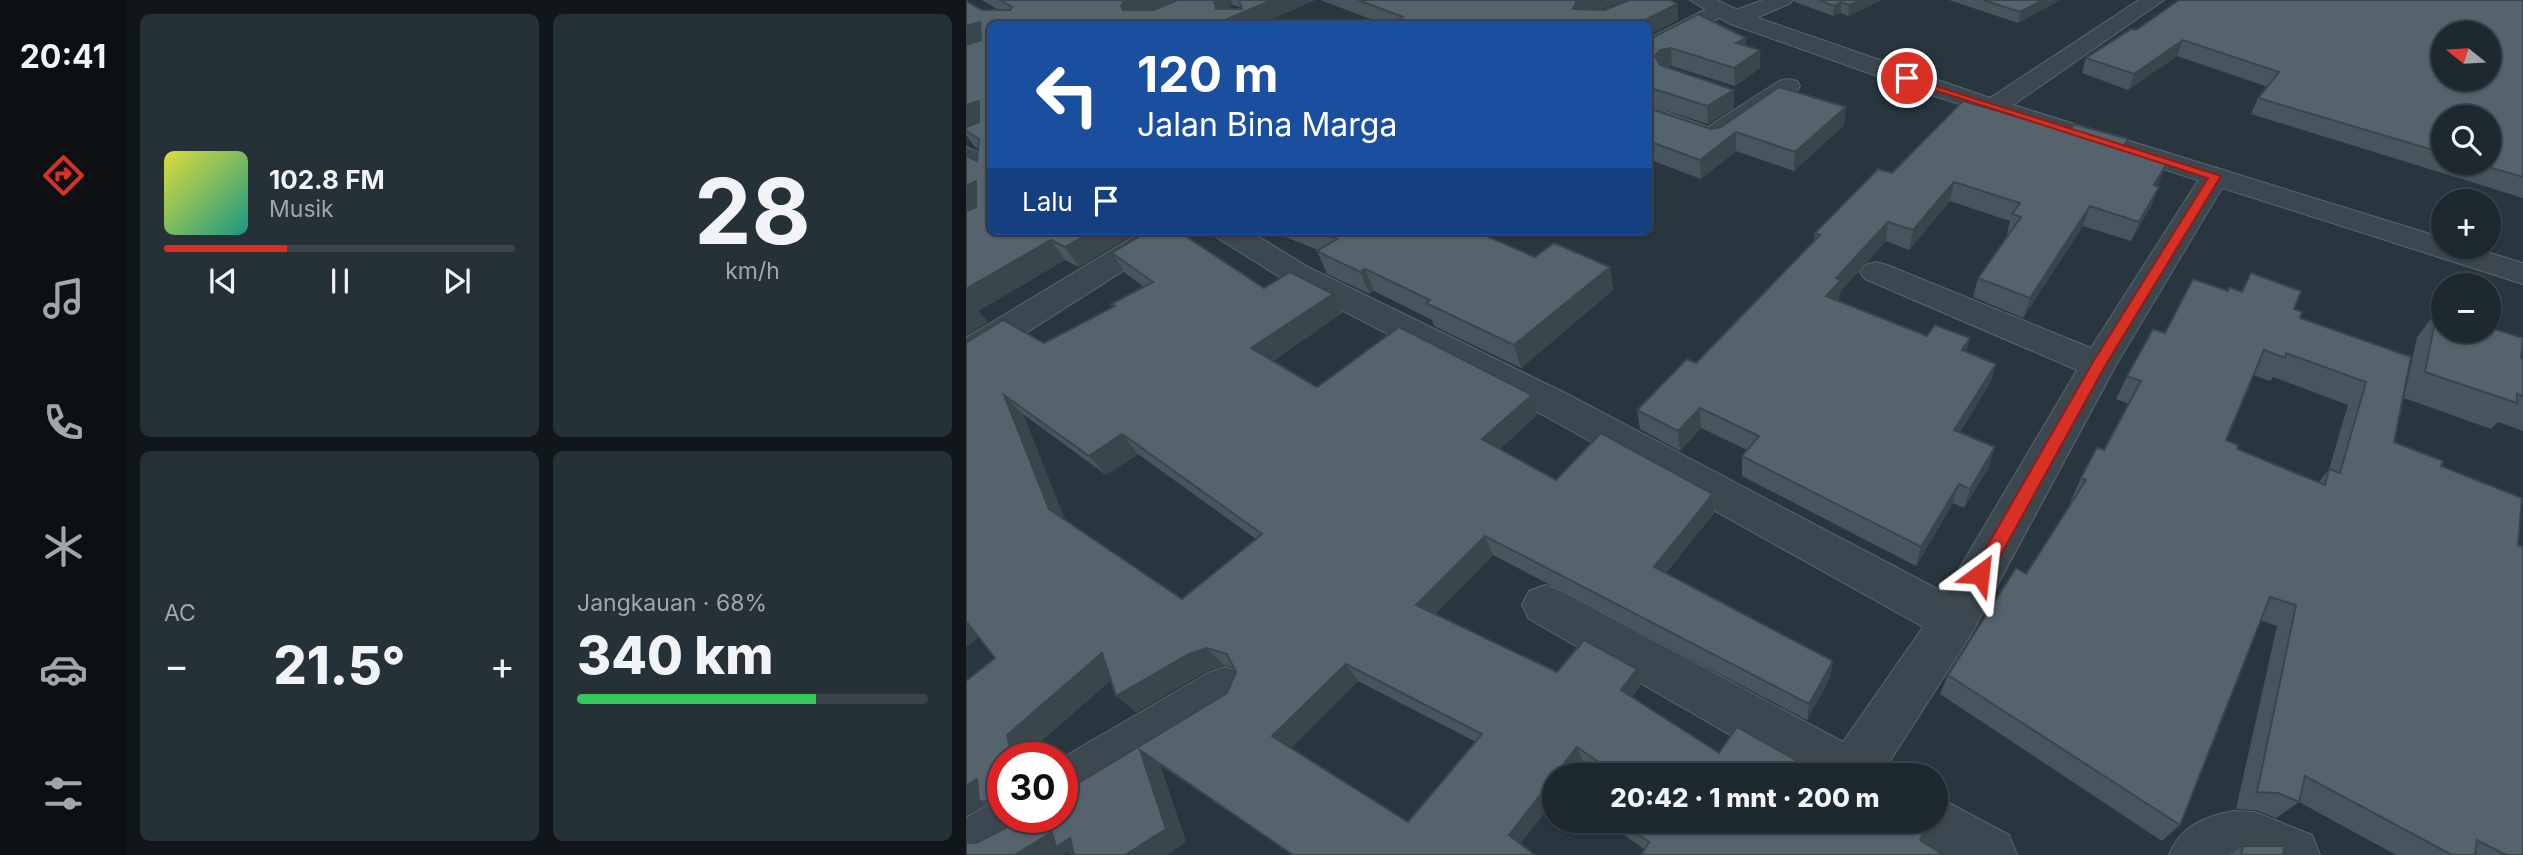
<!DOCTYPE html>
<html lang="id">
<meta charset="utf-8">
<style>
:root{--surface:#1e282f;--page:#263037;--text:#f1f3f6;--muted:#a1a6aa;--line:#3c444b;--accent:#d93025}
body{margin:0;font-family:Inter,sans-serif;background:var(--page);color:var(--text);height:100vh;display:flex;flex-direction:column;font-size:26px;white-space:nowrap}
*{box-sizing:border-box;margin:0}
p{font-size:23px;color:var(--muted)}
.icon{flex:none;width:38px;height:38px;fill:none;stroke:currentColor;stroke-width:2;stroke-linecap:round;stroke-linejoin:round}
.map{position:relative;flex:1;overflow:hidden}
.panel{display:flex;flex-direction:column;gap:14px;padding:14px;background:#10161a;width:840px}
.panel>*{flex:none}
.top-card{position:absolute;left:21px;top:21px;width:665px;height:214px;border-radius:10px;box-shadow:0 2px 5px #0004,0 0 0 2px var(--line);background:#1a4fa0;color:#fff;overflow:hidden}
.needle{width:46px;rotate:288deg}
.buttons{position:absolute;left:1465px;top:21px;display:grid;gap:14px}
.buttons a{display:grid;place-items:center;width:70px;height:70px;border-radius:50%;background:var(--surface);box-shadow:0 2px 5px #0004,0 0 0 2px var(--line);font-size:35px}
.speed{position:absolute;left:21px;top:742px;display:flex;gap:14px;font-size:35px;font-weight:700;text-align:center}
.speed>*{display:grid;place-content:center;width:91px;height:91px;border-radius:50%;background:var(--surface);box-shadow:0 2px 5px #0004,0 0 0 2px var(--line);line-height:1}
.speed .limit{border:10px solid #d22;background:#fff;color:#111}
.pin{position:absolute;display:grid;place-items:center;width:60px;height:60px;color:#fff;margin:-30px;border:4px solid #fff;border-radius:50%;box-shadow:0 2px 7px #0007}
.me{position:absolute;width:77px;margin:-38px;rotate:30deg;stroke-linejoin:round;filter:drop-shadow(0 0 5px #0008)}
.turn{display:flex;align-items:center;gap:24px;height:147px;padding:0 35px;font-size:32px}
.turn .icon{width:91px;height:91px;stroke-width:2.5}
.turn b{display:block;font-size:49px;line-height:60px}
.then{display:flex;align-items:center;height:66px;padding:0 35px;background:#0003;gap:14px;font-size:26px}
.big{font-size:52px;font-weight:800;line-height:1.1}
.panel .tile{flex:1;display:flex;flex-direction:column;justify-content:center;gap:10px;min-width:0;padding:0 24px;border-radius:10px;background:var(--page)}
.panel .dial{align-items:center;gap:0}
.dial b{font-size:91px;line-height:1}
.song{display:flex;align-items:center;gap:21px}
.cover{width:84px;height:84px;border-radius:10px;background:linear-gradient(135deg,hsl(60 70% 55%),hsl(170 70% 35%))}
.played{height:7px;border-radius:4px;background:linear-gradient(90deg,var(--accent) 35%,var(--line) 35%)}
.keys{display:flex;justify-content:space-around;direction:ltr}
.heat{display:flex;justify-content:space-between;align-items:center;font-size:38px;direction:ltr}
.charge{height:10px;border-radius:5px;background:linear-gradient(90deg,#34c759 68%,var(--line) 0)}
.panel .tiles{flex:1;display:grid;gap:14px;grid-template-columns:repeat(2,1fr)}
.trip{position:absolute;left:576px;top:763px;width:406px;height:70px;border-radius:35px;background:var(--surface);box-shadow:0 2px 5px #0004,0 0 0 2px var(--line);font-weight:800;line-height:70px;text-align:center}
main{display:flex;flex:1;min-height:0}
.tab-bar{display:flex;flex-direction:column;width:126px;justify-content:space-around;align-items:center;background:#0c1013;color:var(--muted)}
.tab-bar .icon{width:49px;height:49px}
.tab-bar .current{color:var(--accent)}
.tab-bar b{font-size:32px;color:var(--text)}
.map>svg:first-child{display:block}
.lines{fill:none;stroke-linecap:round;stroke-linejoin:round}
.minor-casing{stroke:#5a656d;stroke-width:2}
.tertiary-casing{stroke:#5a656d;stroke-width:2}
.minor{fill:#3c474f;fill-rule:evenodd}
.tertiary{fill:#3c474f;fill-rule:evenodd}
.wall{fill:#48555d;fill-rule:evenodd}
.shaded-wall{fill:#3b454c}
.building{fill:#54636c;stroke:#3b454c;stroke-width:2;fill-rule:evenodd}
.route{fill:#d93025;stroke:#8d1f18;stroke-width:2}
</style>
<main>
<nav class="tab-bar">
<b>20:41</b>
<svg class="icon current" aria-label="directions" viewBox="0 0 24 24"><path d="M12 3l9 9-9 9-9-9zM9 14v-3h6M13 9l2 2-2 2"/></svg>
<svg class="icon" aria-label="music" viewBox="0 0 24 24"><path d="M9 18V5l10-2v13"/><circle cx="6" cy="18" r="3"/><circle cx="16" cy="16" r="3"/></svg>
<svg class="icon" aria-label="phone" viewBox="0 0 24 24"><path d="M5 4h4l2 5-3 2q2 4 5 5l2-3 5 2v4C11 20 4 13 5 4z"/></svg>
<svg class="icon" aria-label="climate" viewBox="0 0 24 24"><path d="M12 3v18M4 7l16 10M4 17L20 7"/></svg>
<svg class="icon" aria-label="car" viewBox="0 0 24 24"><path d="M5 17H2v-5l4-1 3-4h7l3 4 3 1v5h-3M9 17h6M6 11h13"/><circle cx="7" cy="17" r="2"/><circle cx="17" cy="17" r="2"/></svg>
<svg class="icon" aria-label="filters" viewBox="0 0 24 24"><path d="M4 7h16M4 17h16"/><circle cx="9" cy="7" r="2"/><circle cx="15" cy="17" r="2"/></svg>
</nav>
<section class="panel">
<div class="tiles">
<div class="tile">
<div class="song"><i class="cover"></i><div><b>102.8 FM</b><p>Musik</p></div></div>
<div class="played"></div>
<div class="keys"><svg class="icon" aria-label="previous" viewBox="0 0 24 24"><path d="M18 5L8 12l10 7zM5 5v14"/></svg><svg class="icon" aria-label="pause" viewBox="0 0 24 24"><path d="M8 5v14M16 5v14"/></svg><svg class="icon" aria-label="next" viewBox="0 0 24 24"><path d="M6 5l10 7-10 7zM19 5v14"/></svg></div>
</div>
<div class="tile dial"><b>28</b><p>km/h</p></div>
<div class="tile"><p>AC</p>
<div class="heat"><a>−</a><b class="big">21.5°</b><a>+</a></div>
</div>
<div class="tile"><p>Jangkauan · 68%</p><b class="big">340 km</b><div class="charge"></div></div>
</div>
</section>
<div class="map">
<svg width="1557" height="855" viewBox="0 0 1557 855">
<rect width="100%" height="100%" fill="#28363f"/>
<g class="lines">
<defs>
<g id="minor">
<polygon points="797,0 827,0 823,4 778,23 770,25 759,18 762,13"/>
<polygon points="752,3 763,9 760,14 682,56 682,39"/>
<polygon points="822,79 831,81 834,86 831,91 754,143 745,145 682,123 682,106 742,127 813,81"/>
<polygon points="0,147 24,158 24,177 0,167"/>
<polygon points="1249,168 1259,170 1263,176 1150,365 1004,636 915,775 834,775 563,619 556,605 563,591 579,585 595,591 877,742 957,627 577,415 322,282 250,237 246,231 283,231 344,268 603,395 979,593 1111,370 899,279 894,272 899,265 910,262 921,265 1125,348 1235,176 1239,170"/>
<polygon points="177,231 214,231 210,237 13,363 0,366 0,338"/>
<polygon points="259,667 276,673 284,690 276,707 115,807 96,814 96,758 242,673"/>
<path d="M37,796V817H78C62,855 38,855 0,855V818Z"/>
<polygon points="970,796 1043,835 1051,855 970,855 945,840 937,821 970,821"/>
<path d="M1267,811L1289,812L1346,835L1354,855H1203C1215,826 1237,817 1267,811Z"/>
</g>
<polygon id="tertiary" points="724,0 751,0 778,13 1024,98 1173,0 1198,0 1047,105 1477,238 1477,247 1504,247 1557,263 1557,284 956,92 762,23"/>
</defs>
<!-- minor casing -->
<use href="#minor" class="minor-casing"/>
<!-- tertiary casing -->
<use href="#tertiary" class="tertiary-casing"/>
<!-- minor -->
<use href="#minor" class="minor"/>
<!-- tertiary -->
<use href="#tertiary" class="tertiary"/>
</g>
<!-- wall -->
<g class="wall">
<path d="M16,0H349L295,24H24V231H172L113,267L99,260L12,311L22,322L0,336L12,149L9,147L0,135V1L16,10H33ZM267,5L276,8V9H260Z"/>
<polygon points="354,0 661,0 634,9 711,4 712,20 682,24 418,24"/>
<polygon points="828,0 916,0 882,16 875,13 867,16 829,2"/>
<polygon points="983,0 1094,0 1052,23"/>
<path d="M1557,0V198L1285,114L1292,98L1302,87L1211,56L1162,90L1116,73L1120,58L1170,30ZM1477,117L1522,163H1477Z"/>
<polygon points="780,38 780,46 794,68 769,86 706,66 700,67 768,90 768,108 742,124 682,105 682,40"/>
<polygon points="682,108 745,129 878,125 828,171 770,151 735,179 682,159"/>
<polygon points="1103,131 1162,139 1158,151 1193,182 1191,186 1193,187 1185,206 1165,241 1117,226 1057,318 1007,297 1012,278 1042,234 1041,234 1044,221 984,201 943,250 920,241 874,292 872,301 1030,364 1024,383 994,432 1023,467 998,508 987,503 950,566 776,476 776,456 781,450 735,428 714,451 674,429 671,410 730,363 848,240 849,233 926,173"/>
<polygon points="304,231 509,231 569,257 644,267 647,290 555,368 468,326 466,320 408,291 404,294 361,274 351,251 352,250"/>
<path d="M146,253L298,288L367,294L376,313L307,361L351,387L571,415L534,449L590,480L747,494L748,513L700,573L864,678L841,720L527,555L469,614L591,672L671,669L674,686L666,697L753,753L835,763L894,775H636L617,762L607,775H588V800L554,844L569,855H326L194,765L220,842L200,855H106L100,852L96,855H0L10,843L96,817L261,693L270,672L268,668L258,665L241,671L170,712L145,680L65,750L37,758V813L20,804L0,816V681L29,658L13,637L0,647V343H78L148,307L145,304L178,287L159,273ZM57,414L140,475L172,454L290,539L216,599L99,520ZM392,681L510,742L442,822L325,748Z"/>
<path d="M1285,273L1328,309L1334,318L1445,357L1428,442L1475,466L1552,545L1557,855H1430L1333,802L1310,818L1290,810L1270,809L1311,626L1294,620L1214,825L1196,841L974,694L982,675L1060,574L1106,501L1105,500L1115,478L1138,450L1163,404L1150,399L1161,376L1199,333L1261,290L1263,287L1275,291ZM1287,375L1304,381L1307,377L1382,405L1363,469L1353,482L1271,449L1260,440Z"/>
<polygon points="1471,311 1557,359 1557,431 1532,422 1525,429 1438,398 1451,337"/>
<polygon points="650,821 946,821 678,849 654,832"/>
<polygon points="1277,846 1317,854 1319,855 1263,855"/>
</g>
<!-- shaded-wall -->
<g class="shaded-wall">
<polygon points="159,0 212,0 164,23 155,6"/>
<polygon points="248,0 265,0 267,5 255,12 257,22 306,0 349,0 295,24 250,24 250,9"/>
<polygon points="611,0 661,0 613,17 607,9"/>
<polygon points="895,0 916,0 882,16 883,5"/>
<polygon points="1077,0 1094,0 1052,23 1054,12"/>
<polygon points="875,2 875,13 867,16 868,6"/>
<polygon points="711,4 712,20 682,36 682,24 680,24 679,20"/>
<polygon points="14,22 24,37 0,47 0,26"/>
<polygon points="780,38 780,56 770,43"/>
<polygon points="1217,40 1211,56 1162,90 1168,74"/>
<polygon points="705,48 706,66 695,67 689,56 694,50"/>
<polygon points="794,50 794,68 769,86 768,68"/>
<polygon points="768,90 768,108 742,124 741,106"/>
<polygon points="13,101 24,117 0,129 0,105"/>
<polygon points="880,107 878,125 828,171 829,152"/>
<polygon points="770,132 770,151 735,179 734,160"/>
<polygon points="1201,163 1193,182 1180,205 1188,185"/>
<polygon points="10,181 24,201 0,212 0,186"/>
<polygon points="988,182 984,201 943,250 947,230"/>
<polygon points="1193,187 1185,206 1165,241 1173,222"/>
<polygon points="1124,206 1117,226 1057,318 1064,298"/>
<polygon points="922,222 920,241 874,292 873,300 859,316 860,296 870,278"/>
<polygon points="127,231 172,231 113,267 99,247"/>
<polygon points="85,240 99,260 12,311 22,322 0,336 0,289"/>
<polygon points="644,267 647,290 555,368 548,345"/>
<polygon points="399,269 408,291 404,294 394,272"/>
<polygon points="367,294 376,313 297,367 285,348"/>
<polygon points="1004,338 999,358 996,350"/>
<polygon points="1030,364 1024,383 983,449 988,430"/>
<polygon points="38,395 57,414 102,528 83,509"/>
<polygon points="566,395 571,415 523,459 516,439"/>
<polygon points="734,408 735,428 714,451 712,431"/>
<polygon points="156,434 172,454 140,475 123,456"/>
<polygon points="1029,447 1023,467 998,508 1004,489"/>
<polygon points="993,484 987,503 950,566 955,547"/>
<polygon points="747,494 748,513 690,585 688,567"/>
<polygon points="519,536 527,555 460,623 450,605"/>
<polygon points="0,619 19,633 0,647"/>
<polygon points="241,648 258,665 241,671 170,712 150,696 223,654"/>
<polygon points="136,653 156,670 65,750 67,758 46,758 41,735"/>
<polygon points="867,661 864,678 841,720 843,704"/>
<polygon points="380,664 392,681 322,751 306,736"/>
<polygon points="671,669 674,686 659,706 655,690"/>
<polygon points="611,747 617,762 607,775 589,775"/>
<polygon points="174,750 194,765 220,842 200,855 159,855"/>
<polygon points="588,777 588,800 551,848 543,835"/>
<polygon points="11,779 13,801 20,804 0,816 0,786"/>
<polygon points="86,832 104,838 122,855 107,855 100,852 96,855 49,855"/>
</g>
<!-- building -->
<g class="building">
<polygon points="35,0 159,0 155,6 157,10 188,10 212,0 248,0 250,9 276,9 273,0 306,0 250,24 130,24 123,22 115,24 24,24 24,231 127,231 99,247 85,240 0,289 0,211 10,207 10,181 0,186 0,156 11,161 13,139 0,131 0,127 13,122 13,101 0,105 0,45 15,40 14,22 0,26 0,1 16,10 44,10 46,7"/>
<polygon points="392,0 611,0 607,9 639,10 663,0 704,0 711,4 679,20 680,24 444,24 431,20 437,17"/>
<polygon points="853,0 895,0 883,5 875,2 868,6"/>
<polygon points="1017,0 1077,0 1054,12"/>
<path d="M1213,0H1557V177L1509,163H1522V117H1477V153L1292,98L1313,72L1217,40L1168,74L1120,58L1165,29L1170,30ZM1477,33H1522V79H1477Z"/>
<polygon points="732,14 780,38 770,43 794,50 768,68 705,48 694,50 689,56 694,65 768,90 741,106 682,87 682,40"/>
<polygon points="813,87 880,107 829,152 770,132 734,160 682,141 682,108 745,129 755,127"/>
<polygon points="997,101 1103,131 1108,124 1159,138 1162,139 1155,150 1201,163 1188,185 1193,187 1173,222 1124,206 1064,298 1012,278 1055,217 1046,214 1054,203 988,182 947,230 922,222 870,278 875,280 860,296 961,336 969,325 1004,338 996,350 1030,364 988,430 1029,447 1004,489 993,484 955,547 776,456 793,436 734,408 712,431 671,410 721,359 730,363 854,235 849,233 912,169 926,173"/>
<path d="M182,231H212L298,288L324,272L367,294L285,348L351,387L433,327L566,395L516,439L590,480L635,433L747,494L688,567L867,661L843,704L519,536L450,605L591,672L618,640L671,669L655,690L753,753L771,727L835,763H874L894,775H651L611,747L589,775H588V777L543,835L569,855H327L174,750L200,829L159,855H108L104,838L90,847L86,832L49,855H0V843H10L40,828L46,817H96V793L261,693L270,672L261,654L241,648L223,654L150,696L136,653L41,735L46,758H37V802L13,801L11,779L0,786V681L29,658L0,621V343L37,320L78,343L149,306L145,304L187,282L146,253ZM38,395L123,456L156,434L296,534L216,599L83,509ZM380,664L516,734L442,822L306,736Z"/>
<polygon points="351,231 509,231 569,257 588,243 644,267 548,345 460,303 464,300 399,269 394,272 351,251 371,239"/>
<path d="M1285,273L1335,291L1328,309L1336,312L1334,318L1445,357L1428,442L1477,461L1475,466L1556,498L1552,545L1557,547V855H1540L1511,840L1509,855H1486L1339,776L1333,802L1312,793L1291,792L1330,605L1304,597L1214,825L982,675L1050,568L1060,574L1120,480L1115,478L1131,447L1138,450L1175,381L1161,376L1187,329L1199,333L1227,279L1262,291L1263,287L1276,292ZM1298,350L1319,358L1320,353L1400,382L1374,473L1363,469L1359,485L1271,449L1272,445L1260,440Z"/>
<polygon points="1471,311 1477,312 1477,331 1522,331 1522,327 1557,338 1555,358 1557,359 1557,396 1551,394 1551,403 1459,372"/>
<polygon points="653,821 946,821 949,828 957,834 954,840 978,855 675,855 683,842"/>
<polygon points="1277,846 1319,846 1317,854 1319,855 1275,855"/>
</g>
<!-- route -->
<polygon class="route" points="937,76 1255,176 1139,366 1021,580 1008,580 1005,574 1008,569 1127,362 1242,178 937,80"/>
</svg>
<div class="buttons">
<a><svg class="needle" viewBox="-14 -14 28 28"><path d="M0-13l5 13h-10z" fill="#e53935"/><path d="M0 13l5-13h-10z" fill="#a1a6aa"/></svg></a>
<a><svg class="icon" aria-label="search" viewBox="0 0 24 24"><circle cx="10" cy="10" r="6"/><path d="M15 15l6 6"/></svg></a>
<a>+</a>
<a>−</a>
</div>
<div class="speed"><div class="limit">30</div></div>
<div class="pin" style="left:941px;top:78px;background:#d93025"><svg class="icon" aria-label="arrive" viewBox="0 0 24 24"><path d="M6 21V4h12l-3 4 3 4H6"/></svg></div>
<svg class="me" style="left:1014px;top:574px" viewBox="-20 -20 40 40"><path d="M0-17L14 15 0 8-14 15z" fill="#d93025" stroke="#fff" stroke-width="4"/></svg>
<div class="trip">20:42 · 1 mnt · 200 m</div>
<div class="top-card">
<div class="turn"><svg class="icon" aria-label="left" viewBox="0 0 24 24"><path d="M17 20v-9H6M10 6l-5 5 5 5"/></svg><div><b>120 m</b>Jalan Bina Marga</div></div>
<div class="then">Lalu<svg class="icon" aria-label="arrive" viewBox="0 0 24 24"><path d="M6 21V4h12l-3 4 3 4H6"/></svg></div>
</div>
</div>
</main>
